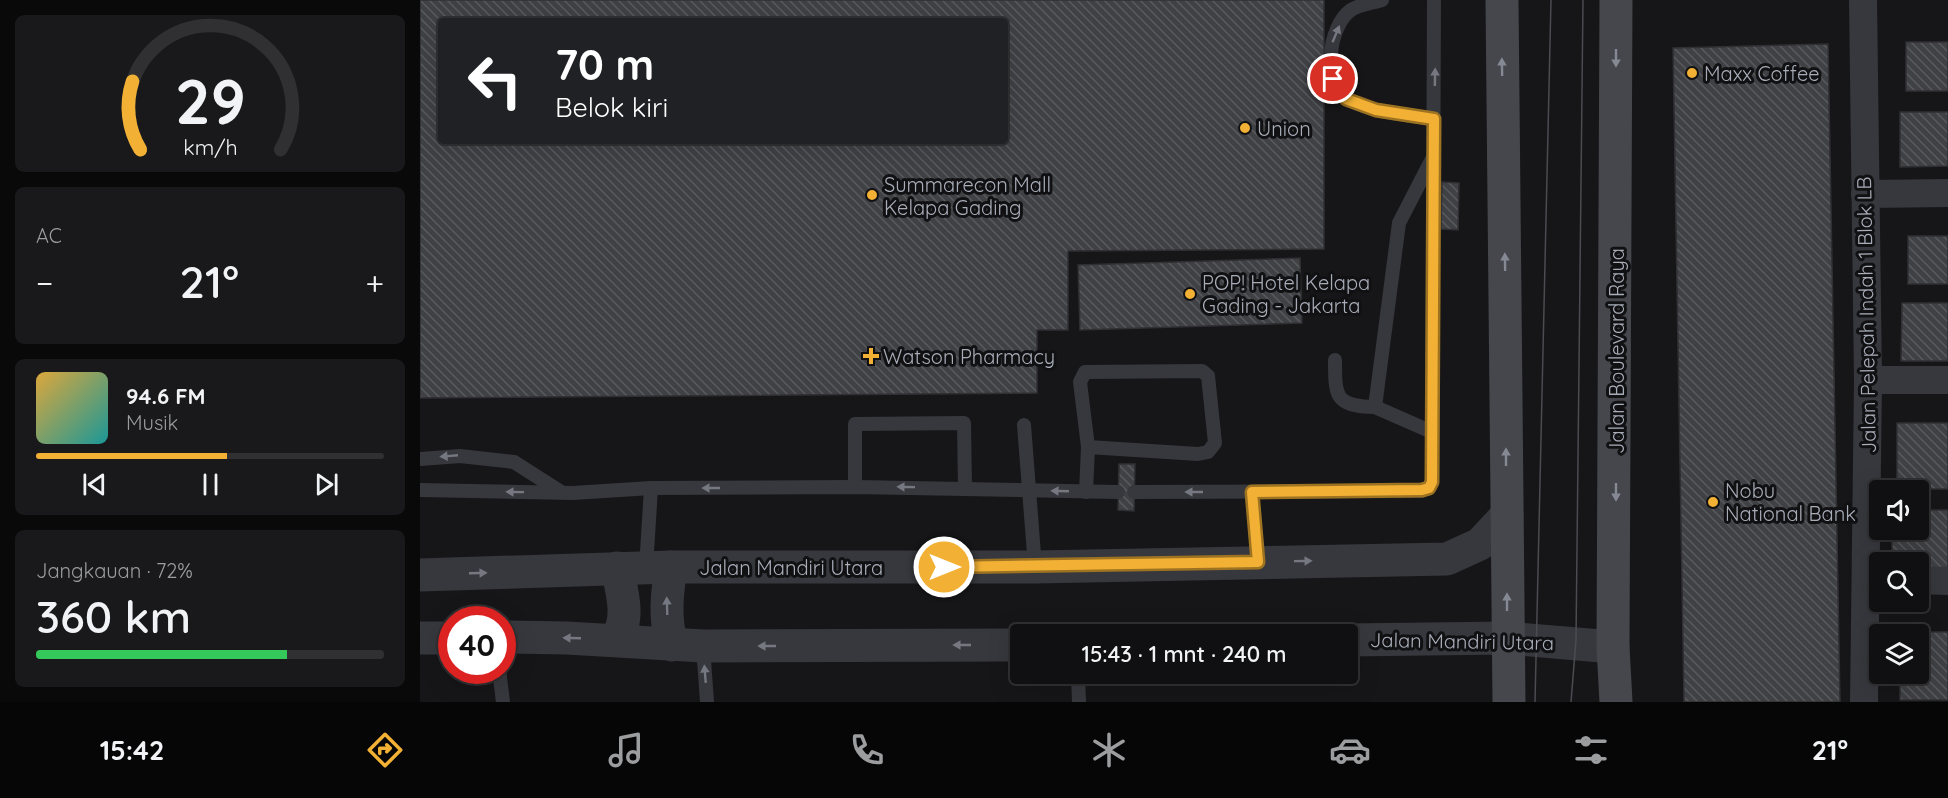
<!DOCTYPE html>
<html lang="id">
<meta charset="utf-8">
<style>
:root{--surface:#101012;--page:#19191b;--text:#f1f3f6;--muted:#9c9d9f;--line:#303032;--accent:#f2b134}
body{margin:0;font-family:Quicksand,sans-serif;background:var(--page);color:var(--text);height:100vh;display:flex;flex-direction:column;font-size:22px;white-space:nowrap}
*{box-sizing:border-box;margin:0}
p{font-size:20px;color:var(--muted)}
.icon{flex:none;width:33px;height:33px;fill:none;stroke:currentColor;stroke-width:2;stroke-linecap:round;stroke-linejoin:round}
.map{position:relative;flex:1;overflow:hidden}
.drawer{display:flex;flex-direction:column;gap:15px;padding:15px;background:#09090a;width:420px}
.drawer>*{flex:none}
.hud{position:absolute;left:18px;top:18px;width:570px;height:126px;border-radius:6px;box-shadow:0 6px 24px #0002,0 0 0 2px var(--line);background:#202124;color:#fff;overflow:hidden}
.tools{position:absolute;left:1449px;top:480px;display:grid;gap:12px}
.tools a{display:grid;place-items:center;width:60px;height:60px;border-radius:6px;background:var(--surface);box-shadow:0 6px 24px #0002,0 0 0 2px var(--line);font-size:30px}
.speed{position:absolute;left:18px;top:606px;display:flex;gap:12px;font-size:30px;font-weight:700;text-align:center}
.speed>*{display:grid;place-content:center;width:78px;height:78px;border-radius:50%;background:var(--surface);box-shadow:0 6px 24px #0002,0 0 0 2px var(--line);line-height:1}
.speed .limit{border:9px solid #d22;background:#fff;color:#111}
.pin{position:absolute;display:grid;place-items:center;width:51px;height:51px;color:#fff;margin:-26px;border:3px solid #fff;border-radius:50%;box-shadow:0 2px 6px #0007}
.me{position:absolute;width:66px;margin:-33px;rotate:90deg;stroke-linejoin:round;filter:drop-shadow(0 0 4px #0008)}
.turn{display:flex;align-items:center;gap:21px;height:126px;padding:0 18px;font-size:27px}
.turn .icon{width:78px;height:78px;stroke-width:2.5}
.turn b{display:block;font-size:42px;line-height:51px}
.big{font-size:45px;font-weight:600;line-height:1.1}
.drawer .card{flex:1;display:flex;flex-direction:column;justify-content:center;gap:9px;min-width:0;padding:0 21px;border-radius:9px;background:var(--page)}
.drawer .dial{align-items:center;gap:0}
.dial svg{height:156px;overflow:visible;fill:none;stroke:var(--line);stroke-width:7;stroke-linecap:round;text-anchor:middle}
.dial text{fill:var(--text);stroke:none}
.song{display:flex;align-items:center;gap:18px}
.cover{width:72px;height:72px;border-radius:9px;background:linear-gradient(135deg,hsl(40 70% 55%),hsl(180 70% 35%))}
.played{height:6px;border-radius:3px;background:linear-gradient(90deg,var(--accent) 55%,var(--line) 55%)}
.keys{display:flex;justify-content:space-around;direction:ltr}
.heat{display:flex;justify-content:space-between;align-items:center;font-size:33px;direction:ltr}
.charge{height:9px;border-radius:4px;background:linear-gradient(90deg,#34c759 72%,var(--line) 0)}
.trip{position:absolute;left:590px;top:624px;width:348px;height:60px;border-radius:6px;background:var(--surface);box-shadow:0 6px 24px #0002,0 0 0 2px var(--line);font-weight:600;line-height:60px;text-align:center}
.menu{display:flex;height:96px;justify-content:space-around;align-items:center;background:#060607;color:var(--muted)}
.menu .icon{width:42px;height:42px}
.menu .selected{color:var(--accent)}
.menu b{font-size:27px;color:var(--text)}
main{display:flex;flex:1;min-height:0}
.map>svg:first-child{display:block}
.building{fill:url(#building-back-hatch);stroke:#303034;stroke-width:1.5;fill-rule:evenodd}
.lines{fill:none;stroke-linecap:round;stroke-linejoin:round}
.service{stroke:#37383d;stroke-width:14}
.minor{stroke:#37383d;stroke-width:28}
.tertiary{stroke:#37383d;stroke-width:33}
.secondary{stroke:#45474d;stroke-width:33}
.tram{stroke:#4a4c52;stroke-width:1.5}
.oneway{fill:#757881}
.oneway2{fill:#858993}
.route-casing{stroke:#9d7322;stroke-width:15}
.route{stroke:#f2b134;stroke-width:10}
.poi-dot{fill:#f2b134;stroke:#111113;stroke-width:2}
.labels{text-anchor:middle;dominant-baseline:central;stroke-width:6;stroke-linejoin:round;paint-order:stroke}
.poi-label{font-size:20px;fill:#a8adb8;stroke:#111113;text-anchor:start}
.street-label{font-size:20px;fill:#a8adb8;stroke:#111113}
</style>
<main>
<section class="drawer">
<div class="card dial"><svg viewBox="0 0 100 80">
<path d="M14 69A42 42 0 1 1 86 69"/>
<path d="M14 69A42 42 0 0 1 10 34" stroke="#f2b134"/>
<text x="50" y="56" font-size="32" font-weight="700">29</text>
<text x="50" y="72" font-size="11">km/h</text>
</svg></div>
<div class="card"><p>AC</p>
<div class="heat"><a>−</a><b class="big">21°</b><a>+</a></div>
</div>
<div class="card">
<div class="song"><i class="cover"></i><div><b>94.6 FM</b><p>Musik</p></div></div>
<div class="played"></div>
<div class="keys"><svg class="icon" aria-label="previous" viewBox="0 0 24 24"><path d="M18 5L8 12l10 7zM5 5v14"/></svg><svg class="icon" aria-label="pause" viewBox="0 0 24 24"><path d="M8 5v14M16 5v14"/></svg><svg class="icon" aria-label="next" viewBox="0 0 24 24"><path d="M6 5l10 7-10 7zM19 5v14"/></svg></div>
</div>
<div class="card"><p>Jangkauan · 72%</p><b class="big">360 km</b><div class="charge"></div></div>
</section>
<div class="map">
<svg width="1528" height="702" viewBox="0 0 1528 702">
<defs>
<pattern id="building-back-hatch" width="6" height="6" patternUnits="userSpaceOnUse" patternTransform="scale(1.5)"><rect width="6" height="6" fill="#404145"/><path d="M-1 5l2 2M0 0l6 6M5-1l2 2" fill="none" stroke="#595a5e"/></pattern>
</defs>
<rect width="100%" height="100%" fill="#161618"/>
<!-- building -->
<g class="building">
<path d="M0,0H904V249L648,251V330H617V393L0,398ZM21,21H585V141H21Z"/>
<rect x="1486" y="42" width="42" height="49"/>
<polygon points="1408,44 1420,702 1264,702 1253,48"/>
<polygon points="1480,112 1528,112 1528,166 1480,167"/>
<polygon points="1022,182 1039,183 1038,230 1021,229"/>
<rect x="1488" y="236" width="40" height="48"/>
<polygon points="880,258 882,323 660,330 658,265"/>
<polygon points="1482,303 1528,303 1528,361 1481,361"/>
<rect x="1477" y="423" width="51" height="66"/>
<polygon points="699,464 715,464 714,511 698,510"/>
<polygon points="1498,510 1528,510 1528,569 1498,570 1498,562 1472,562 1472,530 1498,530"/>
<polygon points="1480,632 1528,632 1528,700 1480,700 1480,674 1498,674 1498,634 1480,634"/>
</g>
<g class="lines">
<!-- service -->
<g class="service">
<path d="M962,0C953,3 938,5 931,10C908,26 901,85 929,100C954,113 986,115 1014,119"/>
<polyline points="1012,159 979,223 955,407 1012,432"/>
<path d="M915,360C915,397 915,406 955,407"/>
<polyline points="604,425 615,567"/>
<polyline points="0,459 40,456 94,462 141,492"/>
<polyline points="435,487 435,424 544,423 545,488"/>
<polyline points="0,490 153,493 231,488 435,487 698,492"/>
<polyline points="666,492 668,447 660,382 665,372 782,371 788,376 795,443 788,452 778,454 668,447"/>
<polyline points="714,492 1002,491 1009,487 1012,481 1014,0"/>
<polyline points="832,492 838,562"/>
<polyline points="226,568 231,488"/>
<polyline points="283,646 287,702"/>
<polyline points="79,670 83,702"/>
<polyline points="658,674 659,702"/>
</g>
<!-- minor -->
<g class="minor">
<polyline points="1443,0 1448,380 1444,702"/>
<polyline points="1445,194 1528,193"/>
<polyline points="1448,380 1528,380"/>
<polyline points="1498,580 1528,581"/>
</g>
<!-- tertiary -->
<g class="tertiary">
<path d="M251,567C247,594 244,618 252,645"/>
<polyline points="0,575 251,567 615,567 1027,559 1060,544 1087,515"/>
<polyline points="82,637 147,638 283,646 600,645"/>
<polyline points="0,638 32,638"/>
<path d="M195,640C211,620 202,592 197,568"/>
<polyline points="927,640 1087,638 1193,647"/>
</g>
<!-- secondary -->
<g class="secondary">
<polyline points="1082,0 1089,702"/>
<polyline points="1196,702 1193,647 1196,0"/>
</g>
<!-- tram -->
<g class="tram">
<polyline points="1115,702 1131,0"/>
<polyline points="1151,702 1156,640 1163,0"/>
</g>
</g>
<!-- one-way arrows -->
<defs><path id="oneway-solid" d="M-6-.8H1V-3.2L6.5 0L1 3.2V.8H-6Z" transform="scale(1.5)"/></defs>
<g class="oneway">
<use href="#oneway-solid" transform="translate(916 34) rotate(-67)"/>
<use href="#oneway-solid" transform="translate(1015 77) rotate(-89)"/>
<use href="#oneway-solid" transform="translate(29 456) rotate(175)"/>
<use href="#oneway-solid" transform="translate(486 487) rotate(-179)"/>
<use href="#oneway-solid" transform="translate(291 488) rotate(180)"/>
<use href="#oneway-solid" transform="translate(640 491) rotate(-178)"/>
<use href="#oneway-solid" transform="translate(95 492) rotate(-179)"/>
<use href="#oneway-solid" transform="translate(774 492) rotate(-180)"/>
<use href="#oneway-solid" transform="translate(883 561) rotate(-1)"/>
<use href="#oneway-solid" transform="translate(58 573) rotate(-2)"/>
<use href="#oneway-solid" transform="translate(247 606) rotate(-92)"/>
<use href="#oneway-solid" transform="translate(152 638) rotate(-178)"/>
<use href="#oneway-solid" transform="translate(542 645) rotate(180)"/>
<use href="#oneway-solid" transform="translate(347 646) rotate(180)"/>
<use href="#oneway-solid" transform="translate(285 674) rotate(-95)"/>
</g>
<g class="oneway2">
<use href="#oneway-solid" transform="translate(1196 58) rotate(90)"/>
<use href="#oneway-solid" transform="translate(1082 67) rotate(-91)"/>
<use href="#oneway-solid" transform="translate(1085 262) rotate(-91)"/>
<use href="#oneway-solid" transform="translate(1086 457) rotate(-90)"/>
<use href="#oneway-solid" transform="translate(1196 492) rotate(90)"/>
<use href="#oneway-solid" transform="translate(1087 602) rotate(-90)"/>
</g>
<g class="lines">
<defs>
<polyline id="route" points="524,567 838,562 832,492 1002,490 1009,488 1012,482 1014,119 956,110 926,99 913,79"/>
</defs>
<!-- route casing -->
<use href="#route" class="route-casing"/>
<!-- route -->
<use href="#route" class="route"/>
</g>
<!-- markers -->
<g class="poi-dot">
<circle cx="1272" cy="73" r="6"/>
<circle cx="825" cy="128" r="6"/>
<circle cx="452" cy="195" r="6"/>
<circle cx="770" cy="294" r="6"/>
<path d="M448 347h6v6h6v6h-6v6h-6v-6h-6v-6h6z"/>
<circle cx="1293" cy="502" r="6"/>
</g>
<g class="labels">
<!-- poi labels -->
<g class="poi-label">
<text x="1284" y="73">Maxx Coffee</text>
<text x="837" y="128">Union</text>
<text x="464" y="184">Summarecon Mall<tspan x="464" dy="23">Kelapa Gading</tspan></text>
<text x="782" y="282">POP! Hotel Kelapa<tspan x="782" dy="23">Gading - Jakarta</tspan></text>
<text x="463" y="356">Watson Pharmacy</text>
<text x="1305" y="490">Nobu<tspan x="1305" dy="23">National Bank</tspan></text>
</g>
<!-- street labels -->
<g class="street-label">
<text transform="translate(1446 315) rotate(-91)">Jalan Pelepah Indah 1 Blok LB</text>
<text transform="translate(1196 351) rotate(-90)">Jalan Boulevard Raya</text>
<text x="371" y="567">Jalan Mandiri Utara</text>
<text transform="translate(1042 641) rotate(1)">Jalan Mandiri Utara</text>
</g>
</g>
</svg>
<div class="tools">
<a><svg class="icon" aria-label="sound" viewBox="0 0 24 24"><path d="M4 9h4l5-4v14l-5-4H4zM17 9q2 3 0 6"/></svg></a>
<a><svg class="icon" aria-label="search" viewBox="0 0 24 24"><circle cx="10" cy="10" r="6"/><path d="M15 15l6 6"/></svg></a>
<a><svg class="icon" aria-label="layers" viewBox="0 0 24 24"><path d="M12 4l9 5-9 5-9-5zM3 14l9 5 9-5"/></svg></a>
</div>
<div class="speed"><div class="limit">40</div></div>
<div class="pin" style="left:913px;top:79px;background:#d93025"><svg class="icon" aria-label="arrive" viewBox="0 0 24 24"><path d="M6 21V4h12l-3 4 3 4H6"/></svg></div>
<svg class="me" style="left:524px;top:567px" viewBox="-20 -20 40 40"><circle r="17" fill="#f2b134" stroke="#fff" stroke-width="3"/><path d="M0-11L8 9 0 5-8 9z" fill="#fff"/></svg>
<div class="trip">15:43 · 1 mnt · 240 m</div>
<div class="hud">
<div class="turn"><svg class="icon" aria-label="left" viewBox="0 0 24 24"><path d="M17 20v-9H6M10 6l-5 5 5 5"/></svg><div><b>70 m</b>Belok kiri</div></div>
</div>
</div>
</main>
<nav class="menu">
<b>15:42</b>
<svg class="icon selected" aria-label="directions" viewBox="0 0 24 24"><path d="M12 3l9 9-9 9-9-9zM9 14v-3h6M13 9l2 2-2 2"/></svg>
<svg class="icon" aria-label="music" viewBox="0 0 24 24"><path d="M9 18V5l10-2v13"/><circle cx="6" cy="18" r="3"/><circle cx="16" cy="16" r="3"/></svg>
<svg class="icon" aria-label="phone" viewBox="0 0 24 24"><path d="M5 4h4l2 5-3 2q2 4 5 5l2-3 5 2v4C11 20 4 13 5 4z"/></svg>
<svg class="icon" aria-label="climate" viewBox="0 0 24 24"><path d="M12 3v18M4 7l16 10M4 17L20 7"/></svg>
<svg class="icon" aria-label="car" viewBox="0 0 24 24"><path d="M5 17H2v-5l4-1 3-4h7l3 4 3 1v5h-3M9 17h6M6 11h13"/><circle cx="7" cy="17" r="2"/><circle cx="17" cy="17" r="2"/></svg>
<svg class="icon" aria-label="filters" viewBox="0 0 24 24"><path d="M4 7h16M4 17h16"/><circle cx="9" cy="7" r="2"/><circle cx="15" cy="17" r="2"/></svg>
<b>21°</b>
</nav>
